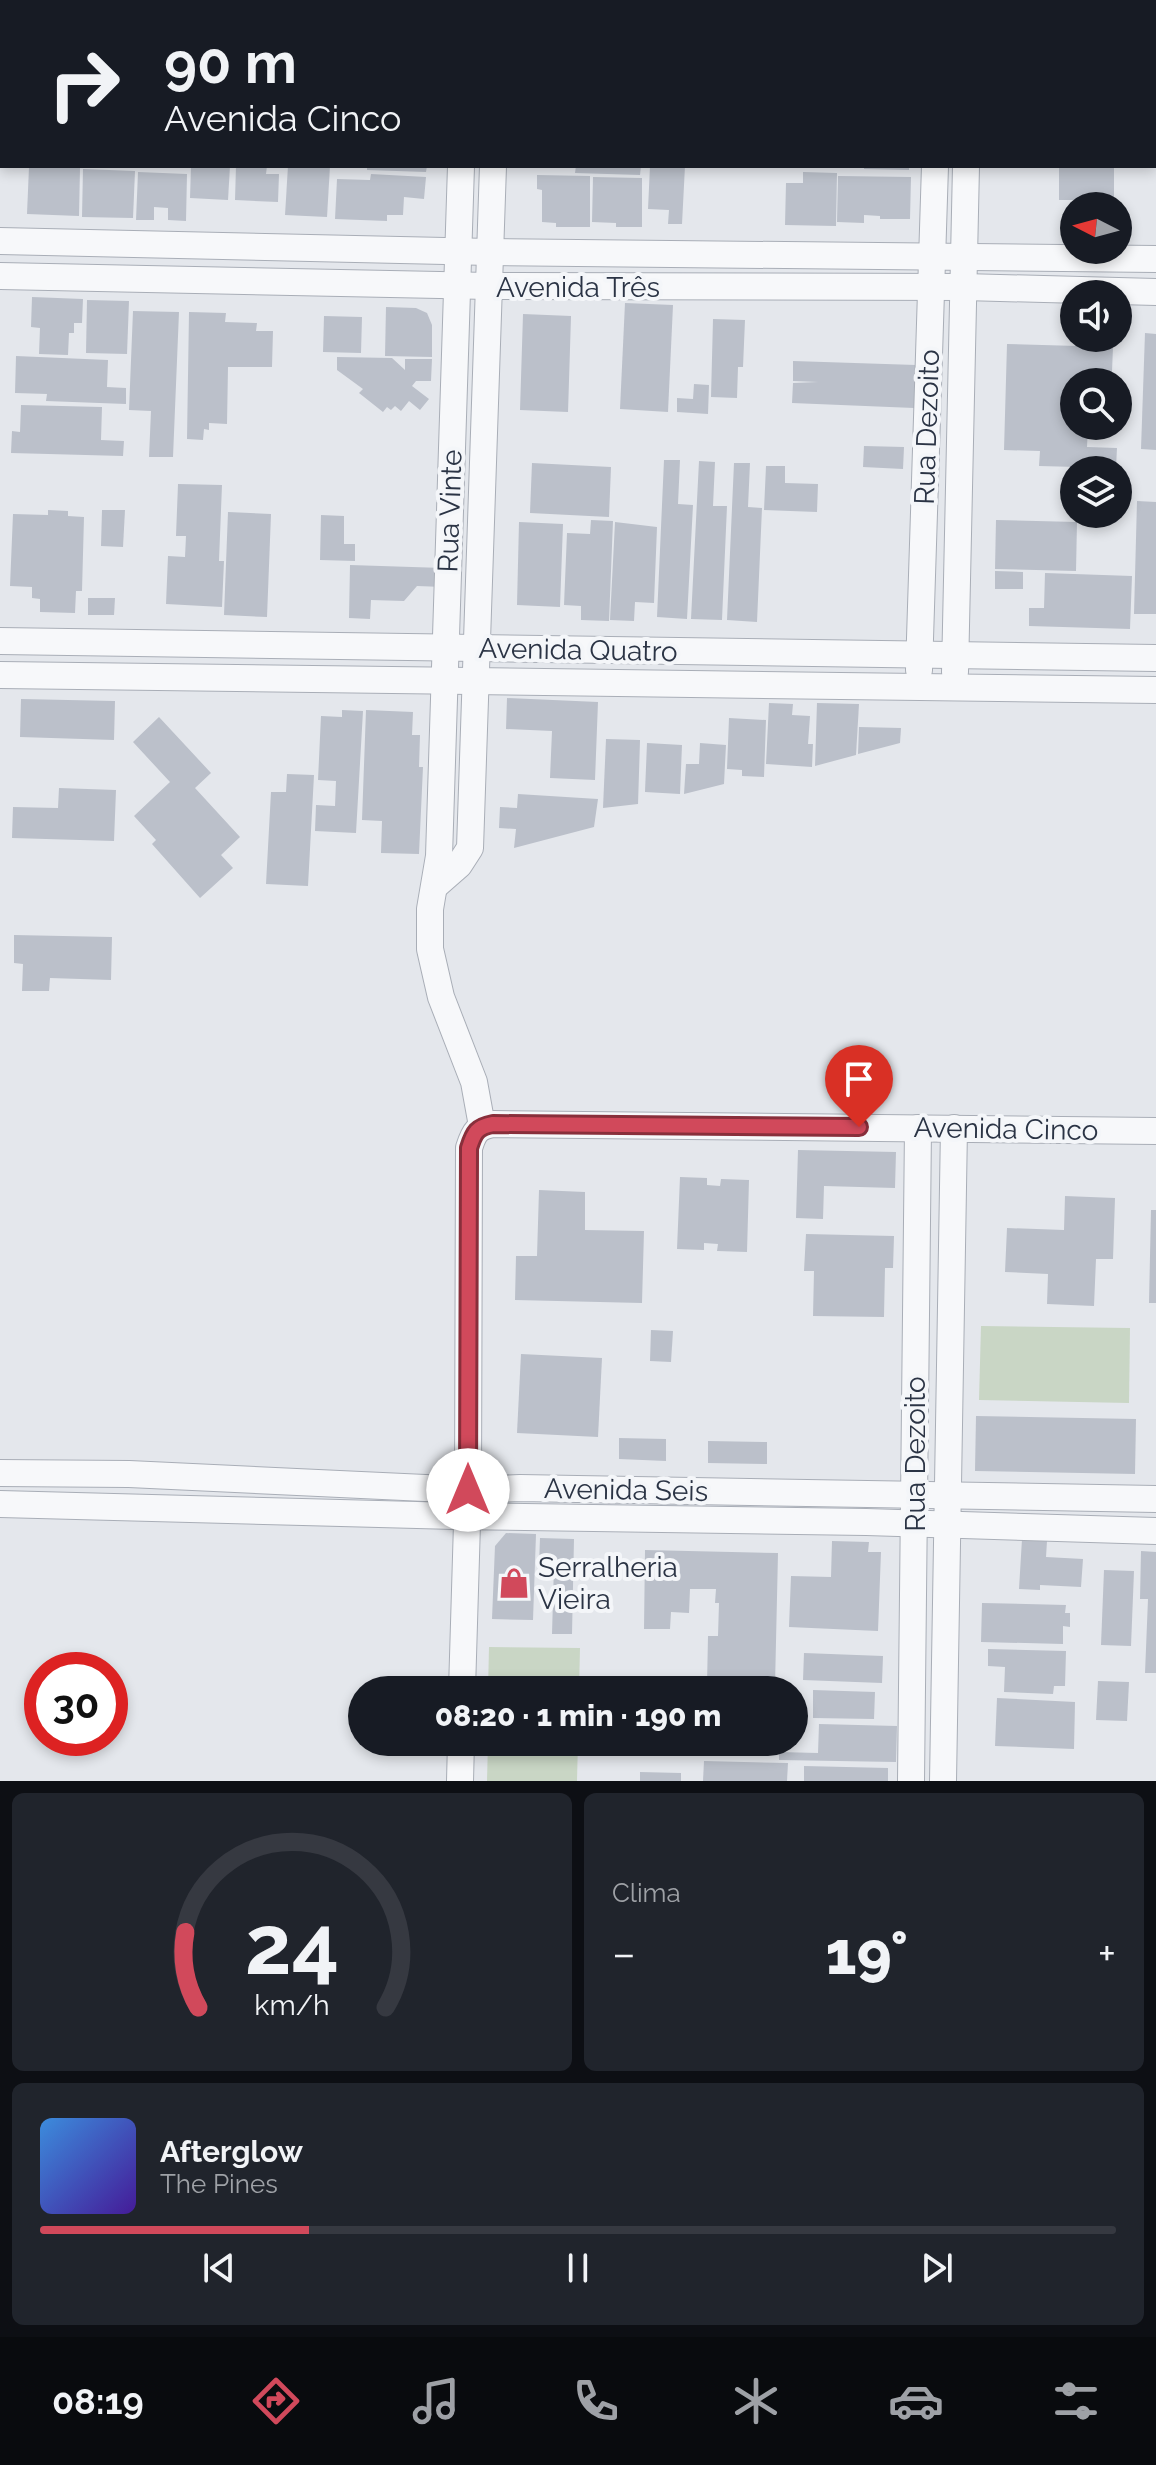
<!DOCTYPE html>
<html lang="pt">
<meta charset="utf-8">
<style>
:root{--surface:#171b24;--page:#20242c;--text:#f1f3f6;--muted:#9ea1a6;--line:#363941;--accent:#d1495b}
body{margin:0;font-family:Raleway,sans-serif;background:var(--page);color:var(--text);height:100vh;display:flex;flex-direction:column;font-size:30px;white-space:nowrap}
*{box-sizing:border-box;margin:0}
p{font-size:26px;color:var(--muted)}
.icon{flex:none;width:44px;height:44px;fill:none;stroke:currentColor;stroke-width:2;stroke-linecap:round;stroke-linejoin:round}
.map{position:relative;height:1781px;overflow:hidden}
.details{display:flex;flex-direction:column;gap:12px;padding:12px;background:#0d0f14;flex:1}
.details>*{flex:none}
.guide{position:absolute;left:0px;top:0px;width:1156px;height:168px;box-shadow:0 4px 12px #0003;background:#171b24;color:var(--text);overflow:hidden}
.needle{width:52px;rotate:276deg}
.tools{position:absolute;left:1060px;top:192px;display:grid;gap:16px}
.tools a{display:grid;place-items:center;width:72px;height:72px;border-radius:50%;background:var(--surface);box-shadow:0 4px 12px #0003;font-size:40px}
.speed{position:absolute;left:24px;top:1652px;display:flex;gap:16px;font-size:40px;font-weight:700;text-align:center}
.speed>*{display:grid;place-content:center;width:104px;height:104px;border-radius:50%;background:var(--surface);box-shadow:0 4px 12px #0003;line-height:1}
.speed .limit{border:12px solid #d22;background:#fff;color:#111}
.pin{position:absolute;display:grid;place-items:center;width:68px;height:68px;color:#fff;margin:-82px -34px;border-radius:50% 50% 50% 0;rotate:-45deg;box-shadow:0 0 8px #0007}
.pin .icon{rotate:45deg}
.me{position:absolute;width:88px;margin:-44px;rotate:0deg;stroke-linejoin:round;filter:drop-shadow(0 0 6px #0008)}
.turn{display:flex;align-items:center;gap:28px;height:168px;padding:0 32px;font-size:36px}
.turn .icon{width:104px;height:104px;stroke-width:2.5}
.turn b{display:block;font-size:56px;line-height:68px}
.big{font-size:60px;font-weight:800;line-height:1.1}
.details .widget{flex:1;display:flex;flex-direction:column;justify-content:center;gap:12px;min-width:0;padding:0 28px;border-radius:12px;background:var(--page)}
.details .dial{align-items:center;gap:0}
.dial svg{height:208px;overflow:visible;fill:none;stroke:var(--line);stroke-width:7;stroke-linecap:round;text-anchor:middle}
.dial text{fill:var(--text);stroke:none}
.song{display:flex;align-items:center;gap:24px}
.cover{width:96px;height:96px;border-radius:12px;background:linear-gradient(135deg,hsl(210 70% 55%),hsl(260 70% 35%))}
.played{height:8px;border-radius:4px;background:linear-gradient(90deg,var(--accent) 25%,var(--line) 25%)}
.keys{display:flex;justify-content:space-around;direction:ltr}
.heat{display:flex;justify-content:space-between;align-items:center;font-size:44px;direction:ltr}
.details .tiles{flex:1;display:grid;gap:12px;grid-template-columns:1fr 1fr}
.widget:last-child{grid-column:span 2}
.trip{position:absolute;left:348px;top:1676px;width:460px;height:80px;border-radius:40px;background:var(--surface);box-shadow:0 4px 12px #0003;font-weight:800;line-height:80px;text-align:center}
.menu{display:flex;height:128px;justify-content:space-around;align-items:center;background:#090b0e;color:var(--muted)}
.menu .icon{width:56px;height:56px}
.menu .selected{color:var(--accent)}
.menu b{font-size:36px;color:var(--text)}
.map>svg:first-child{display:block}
.green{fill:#c9d6c5}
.building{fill:#bbc0ca}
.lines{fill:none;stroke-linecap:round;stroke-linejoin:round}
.minor-casing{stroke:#a9aeb7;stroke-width:28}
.minor{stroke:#f7f8fa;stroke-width:26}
.route-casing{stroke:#882f3b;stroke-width:20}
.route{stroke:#d1495b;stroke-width:14}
.labels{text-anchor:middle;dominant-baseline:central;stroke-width:8;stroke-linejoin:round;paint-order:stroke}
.street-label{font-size:28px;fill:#2b3445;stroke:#f4f6f9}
.poi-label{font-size:28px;fill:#2b3445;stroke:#f4f6f9;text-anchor:start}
</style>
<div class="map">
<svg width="1156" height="1781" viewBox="0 0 1156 1781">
<rect width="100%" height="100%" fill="#e4e7ec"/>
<!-- green -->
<g class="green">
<polygon points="981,1326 1130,1328 1129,1403 979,1400"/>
<polygon points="489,1647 580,1648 579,1690 488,1690"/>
<polygon points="488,1742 578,1742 577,1781 487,1781"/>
</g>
<!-- building -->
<g class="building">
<polygon points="191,166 230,166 228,200 190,198"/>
<polygon points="236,166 267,166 266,174 279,174 278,202 235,200"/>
<polygon points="288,166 330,166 327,217 285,215"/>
<polygon points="367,166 427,166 426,172 367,170"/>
<polygon points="576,166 641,166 640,175 575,173"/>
<polygon points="650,166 685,166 682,224 668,224 669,210 648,209"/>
<polygon points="864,166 909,166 909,170 864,169"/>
<polygon points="29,167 80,168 79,216 27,214"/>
<polygon points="1059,168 1114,168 1114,206 1077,206 1077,200 1059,200"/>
<polygon points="83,169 135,171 133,218 82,217"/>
<polygon points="138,172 187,174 186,221 168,220 168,208 154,207 154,220 136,220"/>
<polygon points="803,172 837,173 836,226 785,225 786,183 803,183"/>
<polygon points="371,174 426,177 424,199 404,197 403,215 387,215 387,221 335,219 337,179 370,180"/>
<polygon points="537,175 590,176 590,227 556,227 556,223 542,222 542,190 537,189"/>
<polygon points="838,176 911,177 910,219 880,219 880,216 864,215 864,223 837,222"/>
<polygon points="593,177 642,178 642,227 616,227 616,223 592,222"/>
<polygon points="32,297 83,299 82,323 74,323 74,333 69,333 68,355 39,354 40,328 31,327"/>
<polygon points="87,300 129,301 127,354 86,353"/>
<polygon points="625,303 673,305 668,412 620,409"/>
<polygon points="386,307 416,308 427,313 432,325 432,357 385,356"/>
<polygon points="133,311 179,312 173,457 149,457 151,411 129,410"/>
<polygon points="189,312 226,313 225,322 257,323 256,331 273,331 272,367 228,367 227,424 209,423 209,430 204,429 203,440 187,439"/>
<polygon points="523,314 571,316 568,412 520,410"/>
<polygon points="324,316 362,317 361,353 323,352"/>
<polygon points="713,319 745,320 743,367 738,367 737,398 711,397"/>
<polygon points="1145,333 1156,334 1156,450 1141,449"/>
<polygon points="1007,344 1113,347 1112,372 1090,372 1089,382 1074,382 1074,426 1088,426 1087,447 1117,448 1116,468 1039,466 1040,451 1004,450"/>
<polygon points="16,356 108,360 107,387 126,388 126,404 46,401 47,394 15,393"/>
<polygon points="337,357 392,358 405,370 405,359 432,359 431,381 416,381 412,386 429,399 420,410 409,401 401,411 395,406 391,410 387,407 383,412 359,393 363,389 337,370"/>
<polygon points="793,361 916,365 914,408 792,403 793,383 818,382 793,381"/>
<polygon points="694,384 709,385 708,414 677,412 677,398 693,399"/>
<polygon points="21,405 102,407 101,440 124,441 123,456 11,453 12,431 20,432"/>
<polygon points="864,446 904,447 903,469 863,467"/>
<polygon points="664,460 680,460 678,504 693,505 687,619 657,617"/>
<polygon points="699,461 715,462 713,506 727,506 722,620 691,619"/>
<polygon points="532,463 611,467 609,517 530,513"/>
<polygon points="734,463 750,463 748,507 762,508 757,622 727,620"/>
<polygon points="766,466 785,466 785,483 818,484 817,512 764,510"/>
<polygon points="178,484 222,485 219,561 224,561 222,607 166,604 168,556 185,557 186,536 176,536"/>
<polygon points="1137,501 1156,502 1156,614 1134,614"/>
<polygon points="48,510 68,511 68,516 84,517 82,591 76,591 75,613 40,612 40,599 32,598 32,587 10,586 13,514 48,515"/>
<polygon points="102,510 125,510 123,547 101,546"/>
<polygon points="228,512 271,514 267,617 224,615"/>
<polygon points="321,515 344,516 344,544 355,544 355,561 320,560"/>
<polygon points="591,520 613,521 609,621 581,620 581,606 564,605 567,533 590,534"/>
<polygon points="996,520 1077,522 1076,571 995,569"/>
<polygon points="519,522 563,524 560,607 517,605"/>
<polygon points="615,522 657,527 654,603 635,602 634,621 610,620"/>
<polygon points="350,565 443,568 443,587 417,586 404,601 371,600 370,619 349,618"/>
<polygon points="995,571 1023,572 1023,589 995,589"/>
<polygon points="1045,573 1132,576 1130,629 1029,626 1029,608 1044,608"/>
<polygon points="88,598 115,598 114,615 88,615"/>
<polygon points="507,698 598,702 595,780 550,778 552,731 506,729"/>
<polygon points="21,699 115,701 114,740 20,737"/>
<polygon points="769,703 793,704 792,715 810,716 808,744 813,744 812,767 766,764"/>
<polygon points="817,703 859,704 856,755 815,766"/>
<polygon points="342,710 363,711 356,833 315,831 316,805 335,806 336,781 318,780 321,716 342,717"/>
<polygon points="366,710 413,712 412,735 420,735 419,767 423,767 419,854 381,853 382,821 362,820"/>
<polygon points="159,717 211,773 195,788 240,837 221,855 233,868 200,898 152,844 156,840 134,816 170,782 133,742"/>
<polygon points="729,718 766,720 764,777 742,776 742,770 727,769"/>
<polygon points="859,727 901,728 900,743 858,754"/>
<polygon points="606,739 640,740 638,804 603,808"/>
<polygon points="647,743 682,745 680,794 645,792"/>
<polygon points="700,743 726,745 724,784 684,794 686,764 699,764"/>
<polygon points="287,774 314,775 308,886 266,884 271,792 286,792"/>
<polygon points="59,788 116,790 114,841 12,838 13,807 58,808"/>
<polygon points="518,794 598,799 594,827 514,848 516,829 499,828 500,807 517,808"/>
<polygon points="14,935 112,937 111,980 50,978 49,991 22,991 23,964 14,963"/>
<polygon points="798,1150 896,1152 895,1188 824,1186 823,1219 796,1218"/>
<polygon points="680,1177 707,1178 707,1185 720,1186 721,1179 749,1180 747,1252 717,1251 718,1244 704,1243 704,1250 677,1249"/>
<polygon points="539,1190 585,1192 585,1230 644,1231 642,1303 515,1300 516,1256 537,1256"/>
<polygon points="1065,1196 1115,1198 1113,1259 1096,1259 1094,1306 1047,1304 1048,1274 1005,1272 1007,1228 1064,1230"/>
<polygon points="1151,1210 1156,1210 1156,1303 1149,1303"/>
<polygon points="806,1234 894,1236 893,1268 885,1268 884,1317 813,1316 814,1271 804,1271"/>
<polygon points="651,1330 673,1331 671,1362 650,1361"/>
<polygon points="521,1354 602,1358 598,1437 517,1433"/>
<polygon points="976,1416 1136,1419 1135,1474 975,1471"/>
<polygon points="619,1438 666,1439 666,1461 619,1459"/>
<polygon points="708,1441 767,1442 767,1464 708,1463"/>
<polygon points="506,1533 536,1534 533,1620 492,1619 495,1546"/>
<polygon points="540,1538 574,1539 572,1634 552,1634 554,1565 539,1565"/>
<polygon points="1022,1539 1047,1541 1046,1557 1083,1559 1081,1587 1040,1585 1040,1590 1019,1589"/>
<polygon points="832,1541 869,1542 868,1552 881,1552 878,1631 789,1627 791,1576 831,1577"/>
<polygon points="645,1550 778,1553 775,1686 707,1685 708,1636 718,1636 719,1603 715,1603 716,1589 690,1589 689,1613 671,1612 670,1629 644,1629"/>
<polygon points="1141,1551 1156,1552 1156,1673 1145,1673 1148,1599 1140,1599"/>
<polygon points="1104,1570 1134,1571 1131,1646 1101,1645"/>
<polygon points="982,1603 1066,1605 1065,1613 1070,1613 1070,1627 1063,1626 1063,1644 981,1642"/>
<polygon points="988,1649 1066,1651 1065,1686 1054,1686 1053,1694 1004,1692 1005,1667 988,1666"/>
<polygon points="804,1653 883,1656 882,1683 803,1680"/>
<polygon points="1098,1681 1129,1682 1127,1721 1096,1720"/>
<polygon points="813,1690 875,1692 874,1719 813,1718"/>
<polygon points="997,1698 1075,1702 1074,1749 995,1746"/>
<polygon points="819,1724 897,1726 896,1762 779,1760 779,1752 818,1753"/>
<polygon points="704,1761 788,1763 787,1781 703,1781"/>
<polygon points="804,1766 888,1768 888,1781 804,1781"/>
<polygon points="640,1772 681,1773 681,1781 640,1781"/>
</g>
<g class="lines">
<defs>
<g id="minor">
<polyline points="466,2 466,0"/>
<polyline points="498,2 498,0"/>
<polyline points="937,2 937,0"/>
<polyline points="970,2 970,0"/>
<polyline points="461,166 439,856 430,909 430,949 441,997 474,1082 482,1126"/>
<polyline points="0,241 490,252 1156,259"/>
<polyline points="0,276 489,286 964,287 1156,292"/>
<polyline points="0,641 1156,658"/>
<polyline points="919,670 935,166"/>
<polyline points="955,672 966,166"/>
<polyline points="0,675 1156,690"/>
<polyline points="435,886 459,865 470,848 493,166"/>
<polyline points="0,1473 129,1474 468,1490 520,1488 1156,1499"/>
<polyline points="0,1504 455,1516 866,1522 1156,1531"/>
<path d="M462,1690L468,1490L469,1148C474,1132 477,1127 493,1124L1156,1131"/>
<polyline points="460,1781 461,1742"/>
<polyline points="911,1781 918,1128"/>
<polyline points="943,1781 954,1128"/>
</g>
</defs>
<!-- minor casing -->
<use href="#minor" class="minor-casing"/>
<!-- minor -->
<use href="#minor" class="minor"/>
</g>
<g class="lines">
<defs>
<path id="route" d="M468,1490L469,1148C474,1132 477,1127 493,1124L859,1127"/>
</defs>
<!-- route casing -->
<use href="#route" class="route-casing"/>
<!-- route -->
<use href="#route" class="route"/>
</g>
<!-- icons -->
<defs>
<symbol id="shop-bare" viewBox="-9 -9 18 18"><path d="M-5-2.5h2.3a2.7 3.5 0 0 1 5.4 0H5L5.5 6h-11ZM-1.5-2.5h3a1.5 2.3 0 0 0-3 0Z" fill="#d1495b" stroke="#f4f6f9" stroke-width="2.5" paint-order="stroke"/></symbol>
</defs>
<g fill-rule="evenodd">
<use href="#shop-bare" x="492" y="1561" width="44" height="44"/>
</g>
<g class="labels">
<!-- street labels -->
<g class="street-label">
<text x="578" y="287">Avenida Três</text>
<text transform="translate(927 427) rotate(-88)">Rua Dezoito</text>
<text transform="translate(450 511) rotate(-88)">Rua Vinte</text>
<text transform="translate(578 650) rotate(1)">Avenida Quatro</text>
<text transform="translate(1006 1129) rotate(1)">Avenida Cinco</text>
<text transform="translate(915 1454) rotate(-90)">Rua Dezoito</text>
<text transform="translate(626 1490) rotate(1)">Avenida Seis</text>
</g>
<!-- poi labels -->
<g class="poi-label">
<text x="538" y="1567">Serralheria<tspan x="538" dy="32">Vieira</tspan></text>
</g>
</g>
</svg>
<div class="tools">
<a><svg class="needle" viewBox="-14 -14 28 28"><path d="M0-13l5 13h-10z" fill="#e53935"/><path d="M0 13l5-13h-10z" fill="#9ea1a6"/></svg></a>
<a><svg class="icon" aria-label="sound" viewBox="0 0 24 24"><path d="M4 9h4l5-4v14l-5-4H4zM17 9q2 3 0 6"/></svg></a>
<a><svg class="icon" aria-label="search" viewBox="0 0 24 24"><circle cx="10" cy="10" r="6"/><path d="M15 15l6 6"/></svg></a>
<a><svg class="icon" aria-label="layers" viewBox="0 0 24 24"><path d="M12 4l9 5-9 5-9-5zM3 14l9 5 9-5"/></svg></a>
</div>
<div class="speed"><div class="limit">30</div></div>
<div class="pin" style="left:859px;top:1127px;background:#d93025"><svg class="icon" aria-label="arrive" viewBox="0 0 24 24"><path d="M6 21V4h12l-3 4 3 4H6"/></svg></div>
<svg class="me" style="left:468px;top:1490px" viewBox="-20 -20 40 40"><circle r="19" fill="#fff"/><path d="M0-13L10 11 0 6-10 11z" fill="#d1495b"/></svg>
<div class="trip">08:20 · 1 min · 190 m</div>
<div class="guide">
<div class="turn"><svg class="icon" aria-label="right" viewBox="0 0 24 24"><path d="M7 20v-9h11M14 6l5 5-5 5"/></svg><div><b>90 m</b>Avenida Cinco</div></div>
</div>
</div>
<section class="details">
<div class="tiles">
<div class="widget dial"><svg viewBox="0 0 100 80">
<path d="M14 69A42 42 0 1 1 86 69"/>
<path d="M14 69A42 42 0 0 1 9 40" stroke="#d1495b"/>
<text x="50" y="56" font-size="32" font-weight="700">24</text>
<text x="50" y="72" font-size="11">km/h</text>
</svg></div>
<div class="widget"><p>Clima</p>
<div class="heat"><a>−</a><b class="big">19°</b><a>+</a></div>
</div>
<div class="widget">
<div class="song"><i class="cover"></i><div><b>Afterglow</b><p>The Pines</p></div></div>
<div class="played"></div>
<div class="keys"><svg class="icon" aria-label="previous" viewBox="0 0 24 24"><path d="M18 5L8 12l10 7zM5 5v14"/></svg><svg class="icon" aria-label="pause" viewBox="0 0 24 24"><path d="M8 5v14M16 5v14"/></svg><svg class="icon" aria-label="next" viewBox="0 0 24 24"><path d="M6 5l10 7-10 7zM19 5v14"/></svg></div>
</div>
</div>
</section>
<nav class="menu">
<b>08:19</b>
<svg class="icon selected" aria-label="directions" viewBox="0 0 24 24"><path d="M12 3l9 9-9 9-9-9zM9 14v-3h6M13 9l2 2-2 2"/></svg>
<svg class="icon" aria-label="music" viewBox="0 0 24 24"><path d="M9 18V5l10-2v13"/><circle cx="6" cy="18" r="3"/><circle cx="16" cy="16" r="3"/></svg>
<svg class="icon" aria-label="phone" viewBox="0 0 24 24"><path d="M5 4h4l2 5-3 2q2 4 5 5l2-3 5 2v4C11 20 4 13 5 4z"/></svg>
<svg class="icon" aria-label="climate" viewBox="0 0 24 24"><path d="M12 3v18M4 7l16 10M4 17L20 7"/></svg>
<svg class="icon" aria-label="car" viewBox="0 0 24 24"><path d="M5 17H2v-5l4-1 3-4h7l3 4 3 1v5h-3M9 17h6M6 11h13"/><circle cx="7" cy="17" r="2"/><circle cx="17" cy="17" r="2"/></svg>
<svg class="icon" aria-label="filters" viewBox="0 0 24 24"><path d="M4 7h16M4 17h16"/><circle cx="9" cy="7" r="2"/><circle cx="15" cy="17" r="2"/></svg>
</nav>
